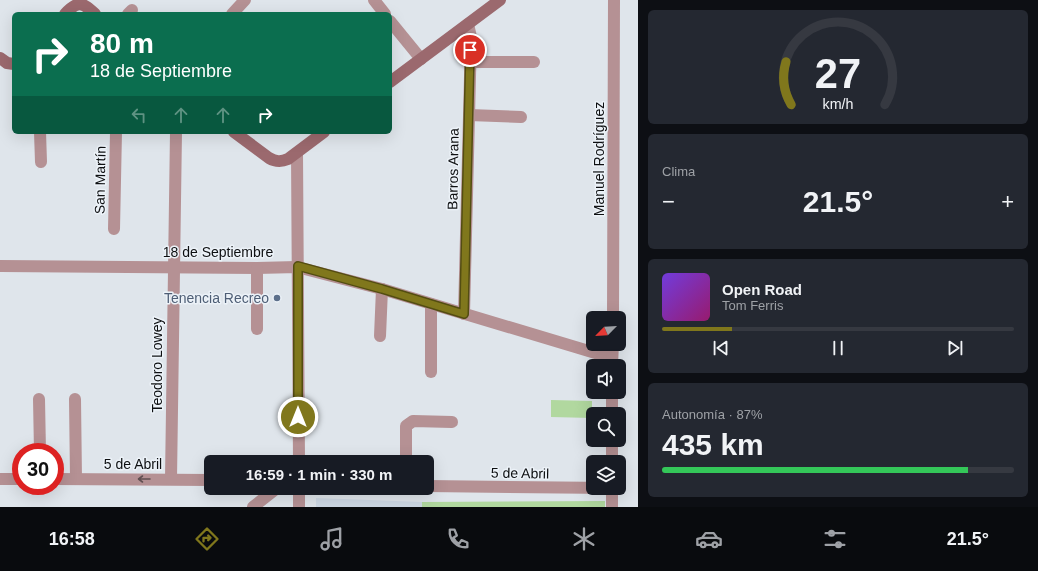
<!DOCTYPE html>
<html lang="es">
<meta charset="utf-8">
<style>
:root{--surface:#171b24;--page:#242831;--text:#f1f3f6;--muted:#9ea1a6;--line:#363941;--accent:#80771c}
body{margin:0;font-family:Helvetica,sans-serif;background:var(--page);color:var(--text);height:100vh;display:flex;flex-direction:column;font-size:15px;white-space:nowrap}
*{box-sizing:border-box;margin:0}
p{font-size:13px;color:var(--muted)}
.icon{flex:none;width:22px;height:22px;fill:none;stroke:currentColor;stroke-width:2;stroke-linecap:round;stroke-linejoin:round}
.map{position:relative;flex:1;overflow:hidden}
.sheet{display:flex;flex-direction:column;gap:10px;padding:10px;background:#0d0f14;width:400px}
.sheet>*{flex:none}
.hud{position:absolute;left:12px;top:12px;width:380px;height:122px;border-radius:6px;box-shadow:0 4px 16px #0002;background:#0b6e4f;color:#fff;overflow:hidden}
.needle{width:26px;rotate:246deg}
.controls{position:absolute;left:586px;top:311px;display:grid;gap:8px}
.controls a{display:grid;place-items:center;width:40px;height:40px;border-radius:6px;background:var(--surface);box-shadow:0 4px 16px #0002;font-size:20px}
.speed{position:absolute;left:12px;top:443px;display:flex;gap:8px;font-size:20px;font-weight:700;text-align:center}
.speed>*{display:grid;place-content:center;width:52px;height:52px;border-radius:50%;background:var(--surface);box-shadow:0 4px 16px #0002;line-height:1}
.speed .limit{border:6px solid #d22;background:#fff;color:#111}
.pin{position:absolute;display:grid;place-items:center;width:34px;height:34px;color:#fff;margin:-17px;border:2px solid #fff;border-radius:50%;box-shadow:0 1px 4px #0007}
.me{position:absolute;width:44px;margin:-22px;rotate:0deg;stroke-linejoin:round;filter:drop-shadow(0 0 3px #0008)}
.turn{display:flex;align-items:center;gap:14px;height:84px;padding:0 12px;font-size:18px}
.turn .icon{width:52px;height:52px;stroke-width:2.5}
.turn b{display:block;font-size:28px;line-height:34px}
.lanes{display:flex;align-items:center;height:38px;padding:0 12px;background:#0003;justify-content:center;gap:20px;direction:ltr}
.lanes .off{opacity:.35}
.big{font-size:30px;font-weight:800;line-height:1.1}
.sheet .card{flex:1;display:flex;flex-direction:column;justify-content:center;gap:6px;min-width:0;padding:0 14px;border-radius:6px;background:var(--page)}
.sheet .dial{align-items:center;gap:0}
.dial svg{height:104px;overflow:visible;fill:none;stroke:var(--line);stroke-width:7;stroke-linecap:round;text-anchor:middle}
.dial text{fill:var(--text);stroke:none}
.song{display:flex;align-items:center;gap:12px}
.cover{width:48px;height:48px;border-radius:6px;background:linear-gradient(135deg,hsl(260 70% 55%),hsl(320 70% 35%))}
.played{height:4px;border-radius:2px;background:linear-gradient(90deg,var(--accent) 20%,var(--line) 20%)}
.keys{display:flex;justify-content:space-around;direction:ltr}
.heat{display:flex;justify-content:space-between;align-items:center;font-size:22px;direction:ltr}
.charge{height:6px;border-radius:3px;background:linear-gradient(90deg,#34c759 87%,var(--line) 0)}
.trip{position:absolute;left:204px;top:455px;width:230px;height:40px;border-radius:6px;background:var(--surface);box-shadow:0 4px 16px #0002;font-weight:800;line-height:40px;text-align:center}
.menu{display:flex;height:64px;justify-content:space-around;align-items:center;background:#090b0e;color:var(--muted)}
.menu .icon{width:28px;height:28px}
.menu .selected{color:var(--accent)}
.menu b{font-size:18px;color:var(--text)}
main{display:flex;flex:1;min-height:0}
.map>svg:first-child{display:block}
.built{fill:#ced9e5}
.green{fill:#b1d89f}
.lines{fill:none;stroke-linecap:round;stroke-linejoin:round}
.street{stroke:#b59194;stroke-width:12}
.secondary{stroke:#9b696e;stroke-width:12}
.oneway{stroke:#615052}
.route-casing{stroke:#534d12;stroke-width:10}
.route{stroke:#80771c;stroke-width:7}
.service-dot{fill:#5c6f8a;stroke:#ecf2f8;stroke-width:1.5}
.labels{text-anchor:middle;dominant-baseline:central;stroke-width:3;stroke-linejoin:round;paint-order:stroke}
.street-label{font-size:14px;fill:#0d0f11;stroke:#ecf2f8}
.service-label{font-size:14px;fill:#4e5e75;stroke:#ecf2f8;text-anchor:end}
</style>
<main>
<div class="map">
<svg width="638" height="507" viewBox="0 0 638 507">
<rect width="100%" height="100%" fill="#dfe5eb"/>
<!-- built -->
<polygon class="built" points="316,498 422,502 422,507 316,507"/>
<!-- green -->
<g class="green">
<polygon points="551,400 592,401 592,418 551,417"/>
<polygon points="605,501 605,507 422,507 422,502"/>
</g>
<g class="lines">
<!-- street -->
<g class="street">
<polyline points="374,0 385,14"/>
<polyline points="128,14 132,10"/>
<polyline points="232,14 245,0"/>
<polyline points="390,21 421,59"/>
<polyline points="470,62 534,62"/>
<polyline points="469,115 521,117"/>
<polyline points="40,132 41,162"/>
<polyline points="297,153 299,462"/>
<polyline points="114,229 116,132"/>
<polyline points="0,266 257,268 297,267 382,289 612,358"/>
<polyline points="431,304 431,372"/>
<polyline points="464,314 471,37 468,24"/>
<polyline points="613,318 614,0"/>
<polyline points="257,329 257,268"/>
<polyline points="380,336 382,289"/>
<polyline points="612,365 613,344"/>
<polyline points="39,399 40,452"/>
<polyline points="75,399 76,479"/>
<polyline points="612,414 612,392"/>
<polyline points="406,462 406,426 413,421 452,422"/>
<polyline points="612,462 612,440"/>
<polyline points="0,479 21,479"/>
<polyline points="55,479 211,480"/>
<polyline points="171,479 176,132"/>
<polyline points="427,486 612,488"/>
<polyline points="299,488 299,507"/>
<polyline points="253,507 277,488"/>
<polyline points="612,507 612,488"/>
</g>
<!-- secondary -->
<g class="secondary">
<path d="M65,14C78,0 82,2 95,14"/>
<polyline points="0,58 7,63 14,64"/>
<polyline points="390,82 500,0"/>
<path d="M234,132L269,158C276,162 281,162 288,159L324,132"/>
</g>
</g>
<!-- one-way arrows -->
<defs><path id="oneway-shaft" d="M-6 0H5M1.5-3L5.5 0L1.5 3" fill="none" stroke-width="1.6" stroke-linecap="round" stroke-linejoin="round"/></defs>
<use class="oneway" href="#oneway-shaft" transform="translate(144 479) rotate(180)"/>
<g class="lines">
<defs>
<polyline id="route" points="298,417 298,266 382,289 464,314 470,50"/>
</defs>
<!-- route casing -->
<use href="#route" class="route-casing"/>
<!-- route -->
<use href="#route" class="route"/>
</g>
<!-- markers -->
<circle class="service-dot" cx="277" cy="298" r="4"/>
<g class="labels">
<!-- street labels -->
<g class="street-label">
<text transform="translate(599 159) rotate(-90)">Manuel Rodríguez</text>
<text transform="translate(453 169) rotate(-89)">Barros Arana</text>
<text transform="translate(100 180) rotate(-89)">San Martín</text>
<text x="218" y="252">18 de Septiembre</text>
<text transform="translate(157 365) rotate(-90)">Teodoro Lowey</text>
<text x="133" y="464">5 de Abril</text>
<text transform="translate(520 473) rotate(1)">5 de Abril</text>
</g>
<!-- service labels -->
<g class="service-label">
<text x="269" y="298">Tenencia Recreo</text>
</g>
</g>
</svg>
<div class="controls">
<a><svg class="needle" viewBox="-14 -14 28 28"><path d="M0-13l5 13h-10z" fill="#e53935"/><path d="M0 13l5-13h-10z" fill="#9ea1a6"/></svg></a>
<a><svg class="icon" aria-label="sound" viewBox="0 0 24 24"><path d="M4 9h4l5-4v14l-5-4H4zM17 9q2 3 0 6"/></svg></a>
<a><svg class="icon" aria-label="search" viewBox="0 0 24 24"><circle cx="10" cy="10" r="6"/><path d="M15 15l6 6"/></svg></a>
<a><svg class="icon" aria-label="layers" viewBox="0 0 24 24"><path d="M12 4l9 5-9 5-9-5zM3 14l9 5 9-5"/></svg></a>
</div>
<div class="speed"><div class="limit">30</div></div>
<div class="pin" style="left:470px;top:50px;background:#d93025"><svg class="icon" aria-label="arrive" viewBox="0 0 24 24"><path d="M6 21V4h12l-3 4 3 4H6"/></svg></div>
<svg class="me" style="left:298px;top:417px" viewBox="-20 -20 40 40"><circle r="17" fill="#80771c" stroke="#fff" stroke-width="3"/><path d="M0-11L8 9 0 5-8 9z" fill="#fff"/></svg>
<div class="trip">16:59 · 1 min · 330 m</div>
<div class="hud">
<div class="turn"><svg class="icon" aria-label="right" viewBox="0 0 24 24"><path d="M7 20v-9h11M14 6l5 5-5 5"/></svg><div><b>80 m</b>18 de Septiembre</div></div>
<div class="lanes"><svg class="icon off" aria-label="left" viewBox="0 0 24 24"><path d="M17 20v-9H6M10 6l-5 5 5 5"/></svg><svg class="icon off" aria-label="ahead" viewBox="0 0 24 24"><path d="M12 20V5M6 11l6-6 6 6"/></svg><svg class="icon off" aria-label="ahead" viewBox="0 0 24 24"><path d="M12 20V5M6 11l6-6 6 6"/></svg><svg class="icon" aria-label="right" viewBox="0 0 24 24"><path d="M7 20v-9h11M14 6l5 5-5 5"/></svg></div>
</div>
</div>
<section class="sheet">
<div class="card dial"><svg viewBox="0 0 100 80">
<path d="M14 69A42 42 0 1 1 86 69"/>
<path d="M14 69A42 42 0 0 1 10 36" stroke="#80771c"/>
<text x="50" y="56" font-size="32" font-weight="700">27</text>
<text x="50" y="72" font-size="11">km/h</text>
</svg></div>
<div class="card"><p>Clima</p>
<div class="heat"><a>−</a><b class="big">21.5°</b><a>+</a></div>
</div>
<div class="card">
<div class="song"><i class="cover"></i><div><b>Open Road</b><p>Tom Ferris</p></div></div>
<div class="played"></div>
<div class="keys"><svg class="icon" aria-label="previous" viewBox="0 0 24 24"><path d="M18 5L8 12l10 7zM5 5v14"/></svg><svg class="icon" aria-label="pause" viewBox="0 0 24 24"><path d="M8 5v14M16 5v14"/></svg><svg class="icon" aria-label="next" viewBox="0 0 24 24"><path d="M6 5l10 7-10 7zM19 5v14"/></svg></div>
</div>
<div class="card"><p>Autonomía · 87%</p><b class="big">435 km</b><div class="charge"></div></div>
</section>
</main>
<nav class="menu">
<b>16:58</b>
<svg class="icon selected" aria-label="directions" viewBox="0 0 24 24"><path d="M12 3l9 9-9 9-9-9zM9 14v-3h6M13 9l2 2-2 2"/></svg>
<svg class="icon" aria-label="music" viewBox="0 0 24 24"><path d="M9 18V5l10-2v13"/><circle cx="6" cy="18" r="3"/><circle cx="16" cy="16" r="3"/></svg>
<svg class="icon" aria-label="phone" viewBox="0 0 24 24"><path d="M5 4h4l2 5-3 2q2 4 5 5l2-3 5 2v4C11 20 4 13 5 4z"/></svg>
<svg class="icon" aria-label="climate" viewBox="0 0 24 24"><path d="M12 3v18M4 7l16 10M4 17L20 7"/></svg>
<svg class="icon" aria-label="car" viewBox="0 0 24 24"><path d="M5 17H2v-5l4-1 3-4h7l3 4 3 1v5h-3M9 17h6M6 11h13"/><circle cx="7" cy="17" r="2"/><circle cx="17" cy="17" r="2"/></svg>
<svg class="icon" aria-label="filters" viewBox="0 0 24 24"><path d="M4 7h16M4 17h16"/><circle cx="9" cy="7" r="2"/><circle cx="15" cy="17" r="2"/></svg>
<b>21.5°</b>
</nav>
